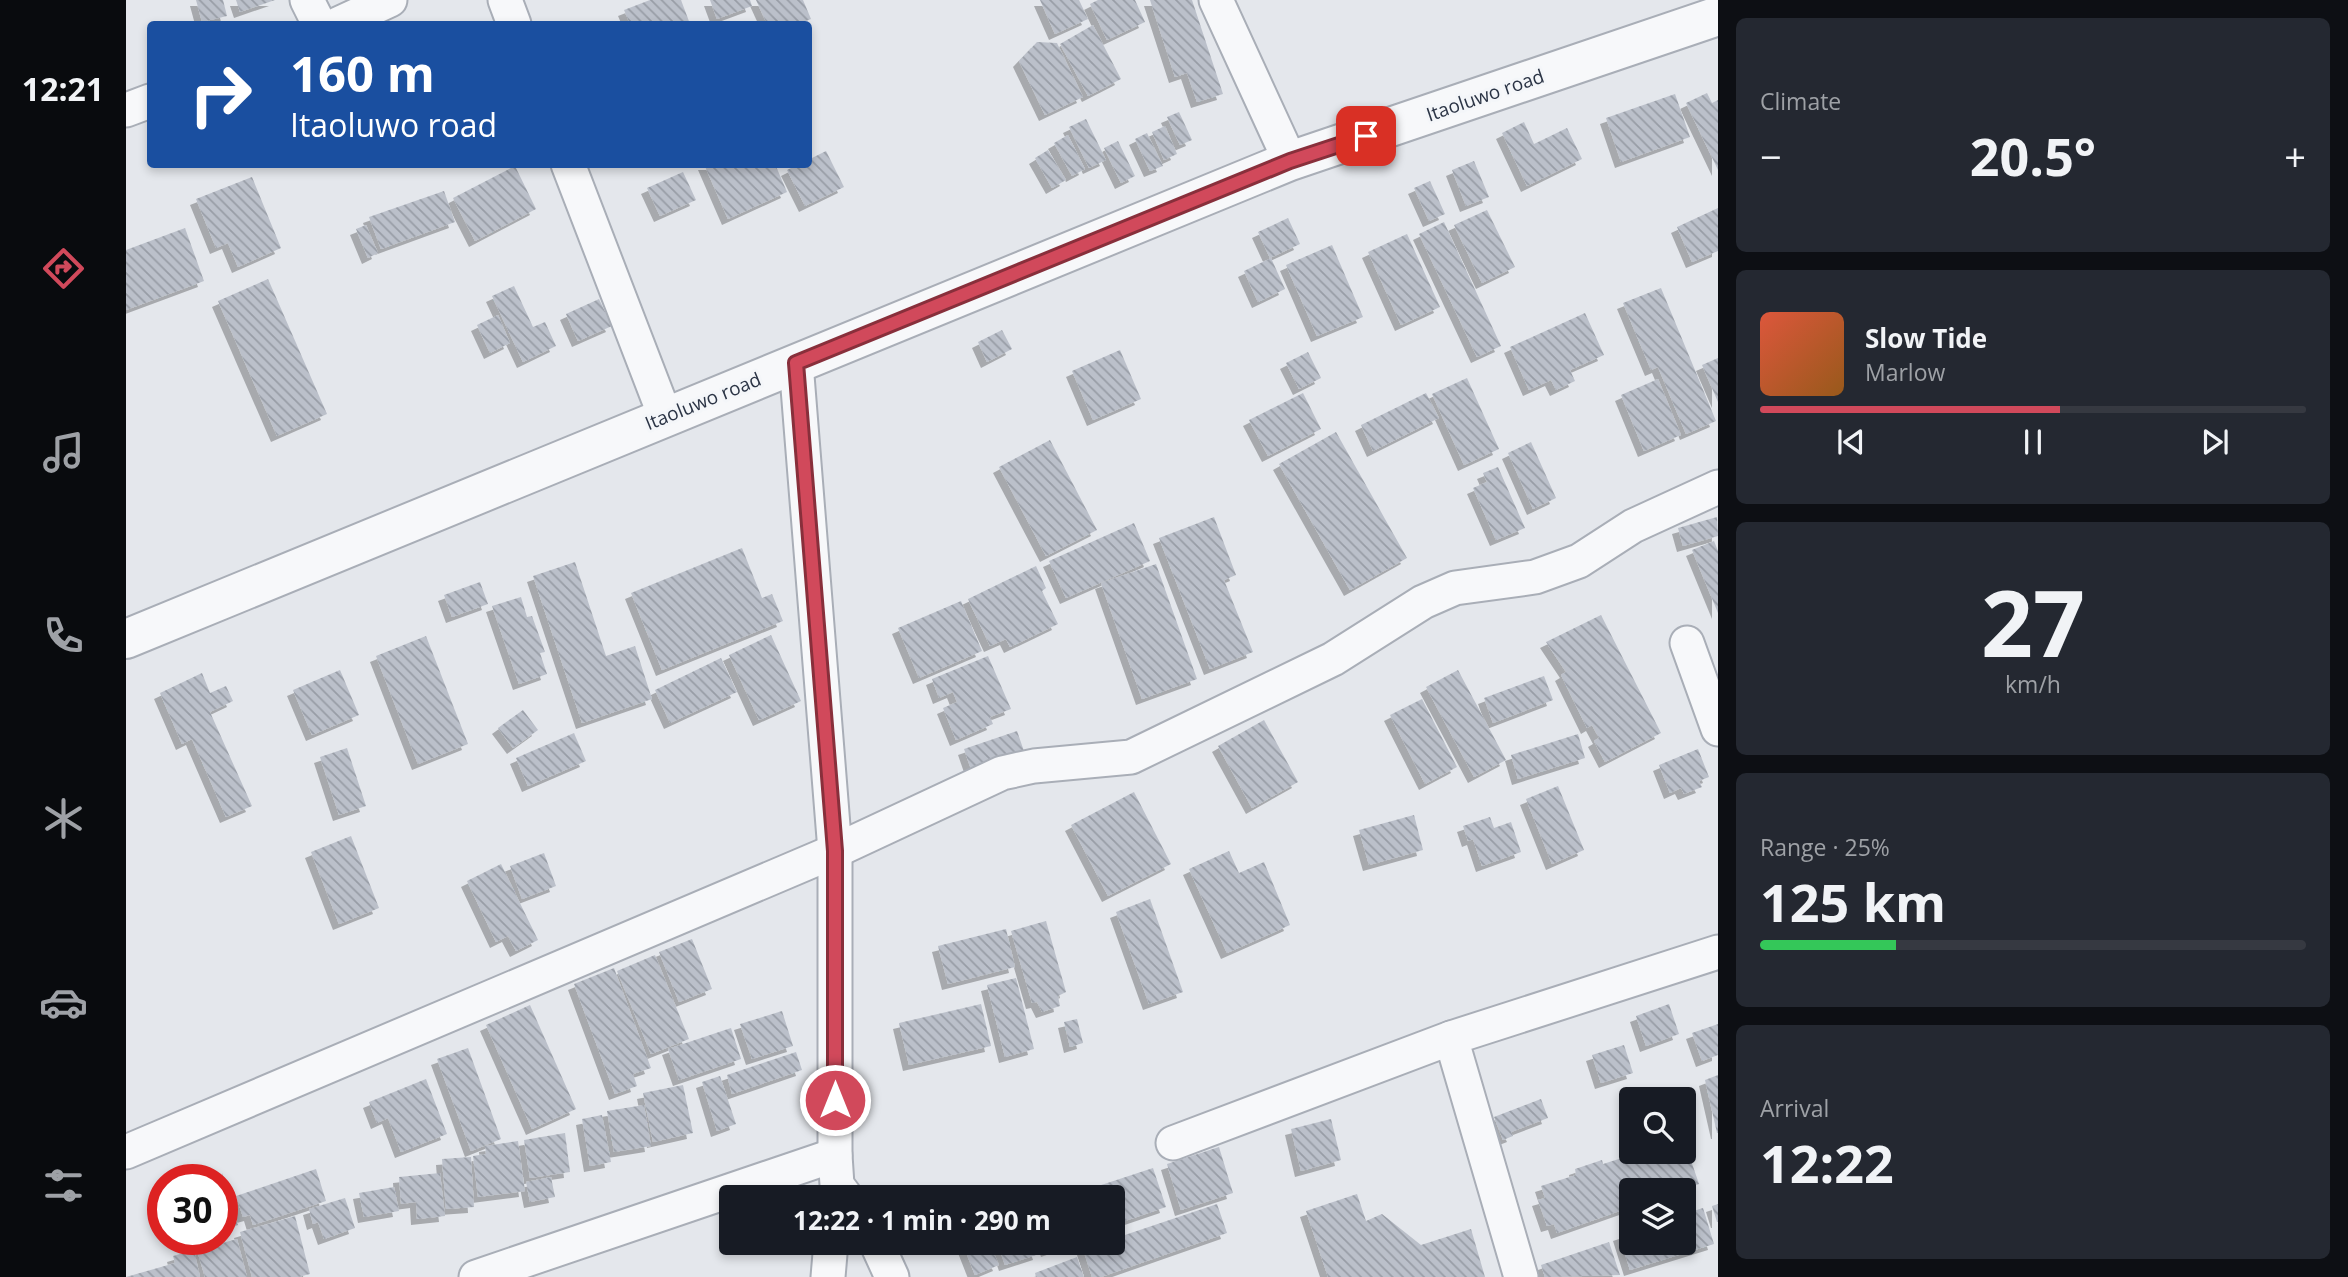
<!DOCTYPE html>
<meta charset="utf-8">
<style>
:root{--surface:#171b24;--page:#242831;--text:#f1f3f6;--muted:#9ea1a6;--line:#363941;--accent:#d1495b}
body{margin:0;font-family:"Open Sans",sans-serif;background:var(--page);color:var(--text);height:100vh;display:flex;flex-direction:column;font-size:26px;white-space:nowrap}
*{box-sizing:border-box;margin:0}
p{font-size:23px;color:var(--muted)}
.icon{flex:none;width:38px;height:38px;fill:none;stroke:currentColor;stroke-width:2;stroke-linecap:round;stroke-linejoin:round}
.map{position:relative;flex:1;overflow:hidden}
.panel{display:flex;flex-direction:column;gap:18px;padding:18px;background:#0d0f14;width:630px}
.panel>*{flex:none}
.hud{position:absolute;left:21px;top:21px;width:665px;height:147px;border-radius:7px;box-shadow:0 4px 10px #0003;background:#1a4fa0;color:#fff;overflow:hidden}
.fabs{position:absolute;left:1493px;top:1087px;display:grid;gap:14px}
.fabs a{display:grid;place-items:center;width:77px;height:77px;border-radius:7px;background:var(--surface);box-shadow:0 4px 10px #0003;font-size:35px}
.speed{position:absolute;left:21px;top:1164px;display:flex;gap:14px;font-size:35px;font-weight:700;text-align:center}
.speed>*{display:grid;place-content:center;width:91px;height:91px;border-radius:50%;background:var(--surface);box-shadow:0 4px 10px #0003;line-height:1}
.speed .limit{border:10px solid #d22;background:#fff;color:#111}
.pin{position:absolute;display:grid;place-items:center;width:60px;height:60px;color:#fff;margin:-30px;border-radius:14px;box-shadow:0 4px 10px #0006}
.me{position:absolute;width:77px;margin:-38px;rotate:0deg;stroke-linejoin:round;filter:drop-shadow(0 0 5px #0008)}
.turn{display:flex;align-items:center;gap:24px;height:147px;padding:0 28px;font-size:32px}
.turn .icon{width:91px;height:91px;stroke-width:2.5}
.turn b{display:block;font-size:49px;line-height:60px}
.big{font-size:52px;font-weight:700;line-height:1.1}
.panel .tile{flex:1;display:flex;flex-direction:column;justify-content:center;gap:10px;min-width:0;padding:0 24px;border-radius:10px;background:var(--page)}
.panel .dial{align-items:center;gap:0}
.dial b{font-size:91px;line-height:1}
.song{display:flex;align-items:center;gap:21px}
.cover{width:84px;height:84px;border-radius:10px;background:linear-gradient(135deg,hsl(10 70% 55%),hsl(30 70% 35%))}
.played{height:7px;border-radius:4px;background:linear-gradient(90deg,var(--accent) 55%,var(--line) 55%)}
.keys{display:flex;justify-content:space-around;direction:ltr}
.heat{display:flex;justify-content:space-between;align-items:center;font-size:38px;direction:ltr}
.charge{height:10px;border-radius:5px;background:linear-gradient(90deg,#34c759 25%,var(--line) 0)}
.trip{position:absolute;left:593px;top:1185px;width:406px;height:70px;border-radius:7px;background:var(--surface);box-shadow:0 4px 10px #0003;font-weight:700;line-height:70px;text-align:center}
main{display:flex;flex:1;min-height:0}
.dock{display:flex;flex-direction:column;width:126px;justify-content:space-around;align-items:center;background:#090b0e;color:var(--muted)}
.dock .icon{width:49px;height:49px}
.dock .on{color:var(--accent)}
.dock b{font-size:32px;color:var(--text)}
.map>svg:first-child{display:block}
.building{fill:url(#building-back-hatch);filter:url(#shadow)}
.lines{fill:none;stroke-linecap:round;stroke-linejoin:round}
.minor-casing{stroke:#a9aeb7;stroke-width:37}
.tertiary-casing{stroke:#a9aeb7;stroke-width:42}
.minor{stroke:#f7f8fa;stroke-width:33}
.tertiary{stroke:#f7f8fa;stroke-width:38}
.route-casing{stroke:#882f3b;stroke-width:18}
.route{stroke:#d1495b;stroke-width:12}
.labels{text-anchor:middle;dominant-baseline:central;stroke-width:6;stroke-linejoin:round;paint-order:stroke}
.street-label{font-size:19px;fill:#2b3445;stroke:#f4f6f9}
</style>
<main>
<nav class="dock">
<b>12:21</b>
<svg class="icon on" aria-label="directions" viewBox="0 0 24 24"><path d="M12 3l9 9-9 9-9-9zM9 14v-3h6M13 9l2 2-2 2"/></svg>
<svg class="icon" aria-label="music" viewBox="0 0 24 24"><path d="M9 18V5l10-2v13"/><circle cx="6" cy="18" r="3"/><circle cx="16" cy="16" r="3"/></svg>
<svg class="icon" aria-label="phone" viewBox="0 0 24 24"><path d="M5 4h4l2 5-3 2q2 4 5 5l2-3 5 2v4C11 20 4 13 5 4z"/></svg>
<svg class="icon" aria-label="climate" viewBox="0 0 24 24"><path d="M12 3v18M4 7l16 10M4 17L20 7"/></svg>
<svg class="icon" aria-label="car" viewBox="0 0 24 24"><path d="M5 17H2v-5l4-1 3-4h7l3 4 3 1v5h-3M9 17h6M6 11h13"/><circle cx="7" cy="17" r="2"/><circle cx="17" cy="17" r="2"/></svg>
<svg class="icon" aria-label="filters" viewBox="0 0 24 24"><path d="M4 7h16M4 17h16"/><circle cx="9" cy="7" r="2"/><circle cx="15" cy="17" r="2"/></svg>
</nav>
<div class="map">
<svg width="1592" height="1277" viewBox="0 0 1592 1277">
<defs>
<pattern id="building-back-hatch" width="6" height="6" patternUnits="userSpaceOnUse" patternTransform="scale(1.75)"><rect width="6" height="6" fill="#bbc0ca"/><path d="M-1 5l2 2M0 0l6 6M5-1l2 2" fill="none" stroke="#989da6"/></pattern>
<filter id="shadow"><feDropShadow dx="-6" dy="6" stdDeviation="0" flood-color="#0004"/></filter>
</defs>
<rect width="100%" height="100%" fill="#e4e7ec"/>
<!-- building -->
<g class="building">
<polygon points="70,0 97,0 101,16 76,22"/>
<polygon points="110,0 149,0 114,12"/>
<polygon points="524,0 555,0 564,24 504,24 498,10"/>
<polygon points="584,0 624,0 626,6 591,19"/>
<polygon points="630,0 677,0 685,19 672,24 641,24"/>
<polygon points="914,0 953,0 962,19 929,34"/>
<polygon points="972,0 1009,0 1019,22 981,40 964,4"/>
<polygon points="1024,0 1066,0 1097,94 1071,102 1061,73 1049,77"/>
<polygon points="967,25 995,79 962,96 934,44"/>
<polygon points="911,42 931,43 957,97 919,115 893,61"/>
<polygon points="1581,93 1586,103 1592,100 1592,170 1560,103"/>
<polygon points="1549,94 1564,137 1495,162 1480,118"/>
<polygon points="1053,112 1066,140 1054,145 1041,117"/>
<polygon points="960,119 980,160 963,168 943,127"/>
<polygon points="1398,122 1408,144 1441,128 1456,159 1401,186 1376,133"/>
<polygon points="1039,126 1051,154 1038,160 1026,132"/>
<polygon points="1021,133 1037,166 1024,171 1009,139"/>
<polygon points="942,135 959,169 946,176 928,143"/>
<polygon points="992,141 1009,176 995,183 978,148"/>
<polygon points="922,150 940,180 926,188 909,158"/>
<polygon points="700,151 718,187 679,206 661,170 673,164 682,164 682,160"/>
<polygon points="1348,161 1363,197 1340,206 1326,170"/>
<polygon points="578,164 649,164 661,192 602,219"/>
<polygon points="389,166 410,209 349,241 327,198"/>
<polygon points="557,172 570,200 534,216 521,188"/>
<polygon points="126,177 155,248 112,267 102,243 90,248 70,199"/>
<polygon points="1304,181 1319,214 1303,221 1288,188"/>
<polygon points="318,191 329,222 255,249 243,217"/>
<polygon points="1592,208 1592,251 1566,262 1551,227"/>
<polygon points="1361,210 1389,267 1356,283 1328,225"/>
<polygon points="1162,218 1174,244 1144,258 1132,232"/>
<polygon points="1318,222 1375,346 1351,357 1293,234"/>
<polygon points="240,225 252,253 242,258 230,229"/>
<polygon points="59,228 78,281 0,310 0,250"/>
<polygon points="1281,234 1314,307 1275,325 1242,252"/>
<polygon points="1206,245 1237,317 1191,336 1160,265"/>
<polygon points="1145,258 1159,289 1132,302 1118,271"/>
<polygon points="142,279 201,414 151,436 92,301"/>
<polygon points="388,286 407,327 419,322 430,346 397,362 366,296"/>
<polygon points="1535,288 1590,421 1560,434 1532,367 1525,370 1497,303"/>
<polygon points="473,299 486,326 452,341 440,314"/>
<polygon points="1459,313 1478,355 1444,370 1449,381 1430,390 1425,380 1403,390 1384,347"/>
<polygon points="372,315 384,343 364,353 351,325"/>
<polygon points="876,330 886,349 861,362 852,342"/>
<polygon points="994,350 1015,399 967,420 946,371"/>
<polygon points="1182,352 1195,378 1173,389 1160,363"/>
<polygon points="1592,358 1592,402 1576,365"/>
<polygon points="1341,378 1373,449 1338,465 1306,394"/>
<polygon points="1532,379 1555,435 1518,451 1495,395"/>
<polygon points="1177,393 1195,429 1142,456 1123,420"/>
<polygon points="1300,393 1313,418 1247,451 1235,425"/>
<polygon points="1210,432 1281,558 1224,590 1153,464"/>
<polygon points="924,440 971,530 920,556 873,467"/>
<polygon points="1405,442 1430,498 1407,509 1382,453"/>
<polygon points="1372,467 1399,528 1370,540 1347,488 1361,482 1357,473"/>
<polygon points="1088,517 1110,575 1098,580 1127,652 1084,669 1033,538"/>
<polygon points="1591,517 1592,536 1557,546 1552,528"/>
<polygon points="1008,523 1024,561 940,598 923,561"/>
<polygon points="1588,541 1592,551 1592,613 1566,550"/>
<polygon points="616,548 636,598 646,594 657,621 536,670 505,593"/>
<polygon points="449,562 480,656 509,646 526,699 456,723 407,576"/>
<polygon points="1030,564 1071,679 1016,699 975,583"/>
<polygon points="910,566 920,588 916,591 932,624 884,647 880,639 864,646 842,599"/>
<polygon points="354,582 362,604 326,617 318,595"/>
<polygon points="395,597 401,617 406,616 419,652 414,653 421,674 393,684 366,606"/>
<polygon points="835,601 856,651 793,678 772,628"/>
<polygon points="1475,615 1535,733 1479,762 1468,741 1473,738 1466,725 1461,728 1435,675 1440,672 1420,642"/>
<polygon points="645,635 675,701 633,720 603,655"/>
<polygon points="300,636 342,744 292,764 250,656"/>
<polygon points="862,656 885,709 864,717 867,724 830,740 817,708 831,702 827,692 813,698 806,679"/>
<polygon points="595,658 611,692 544,723 529,690"/>
<polygon points="214,670 233,715 186,735 167,690"/>
<polygon points="1332,670 1380,760 1348,777 1300,687"/>
<polygon points="76,673 84,693 100,686 107,701 84,712 126,806 100,817 66,739 56,744 34,693"/>
<polygon points="1418,676 1427,700 1367,723 1358,698"/>
<polygon points="1296,699 1331,767 1299,784 1264,715"/>
<polygon points="397,710 412,730 387,748 372,728"/>
<polygon points="1138,720 1172,782 1126,808 1092,746"/>
<polygon points="891,731 899,754 846,772 838,749"/>
<polygon points="448,733 460,761 402,786 390,758"/>
<polygon points="1452,734 1459,758 1392,779 1385,755"/>
<polygon points="221,748 240,806 213,815 194,757"/>
<polygon points="1572,749 1583,777 1573,781 1576,787 1558,794 1555,788 1544,793 1533,765"/>
<polygon points="1432,786 1458,850 1426,864 1400,799"/>
<polygon points="1008,792 1045,864 982,896 945,825"/>
<polygon points="1288,815 1297,850 1243,865 1233,830"/>
<polygon points="1364,817 1368,828 1385,822 1395,852 1356,866 1347,839 1342,841 1337,826"/>
<polygon points="225,836 253,908 213,924 185,852"/>
<polygon points="1103,851 1113,873 1138,862 1164,925 1101,953 1063,869"/>
<polygon points="418,853 430,886 396,899 384,866"/>
<polygon points="375,864 412,940 390,951 382,936 370,942 341,881"/>
<polygon points="1024,899 1057,992 1023,1004 990,912"/>
<polygon points="920,921 940,992 932,996 934,1006 916,1012 911,1002 906,1003 885,931"/>
<polygon points="880,929 889,967 822,984 812,946"/>
<polygon points="566,939 586,989 553,1002 533,952"/>
<polygon points="529,955 563,1039 525,1054 491,971"/>
<polygon points="488,968 525,1068 507,1074 511,1086 489,1094 448,984"/>
<polygon points="890,978 908,1049 879,1057 861,985"/>
<polygon points="855,1004 865,1046 783,1065 773,1023"/>
<polygon points="1543,1004 1553,1034 1520,1046 1510,1016"/>
<polygon points="404,1005 450,1109 406,1129 360,1025"/>
<polygon points="656,1011 667,1046 626,1059 614,1024"/>
<polygon points="951,1019 957,1043 944,1047 938,1022"/>
<polygon points="1592,1024 1592,1055 1576,1061 1566,1033"/>
<polygon points="605,1028 615,1059 553,1080 542,1049"/>
<polygon points="1498,1045 1507,1073 1475,1083 1466,1055"/>
<polygon points="342,1048 375,1139 345,1151 311,1059"/>
<polygon points="670,1052 676,1070 606,1094 601,1075"/>
<polygon points="1592,1075 1592,1133 1591,1133 1579,1080"/>
<polygon points="594,1076 610,1124 591,1131 576,1082"/>
<polygon points="300,1079 321,1134 275,1152 262,1118 251,1123 243,1102"/>
<polygon points="557,1085 567,1133 527,1142 517,1093"/>
<polygon points="1415,1099 1422,1118 1385,1132 1387,1136 1377,1140 1368,1117"/>
<polygon points="518,1105 525,1146 488,1152 481,1111"/>
<polygon points="476,1115 485,1162 464,1166 456,1119"/>
<polygon points="1205,1119 1215,1160 1175,1171 1165,1129"/>
<polygon points="439,1133 444,1172 404,1178 398,1140"/>
<polygon points="1558,1140 1573,1184 1556,1190 1505,1190 1505,1207 1431,1233 1428,1224 1421,1226 1412,1200 1419,1198 1415,1186 1450,1175 1449,1169 1476,1160 1477,1164 1515,1152 1558,1152"/>
<polygon points="392,1141 399,1191 352,1197 347,1156 360,1154 359,1146"/>
<polygon points="1093,1147 1107,1193 1055,1210 1041,1164"/>
<polygon points="345,1157 348,1207 320,1209 316,1159"/>
<polygon points="1027,1168 1040,1207 987,1225 987,1197 958,1197 957,1191"/>
<polygon points="190,1169 200,1201 127,1225 124,1215 117,1217 110,1196"/>
<polygon points="96,1173 112,1210 107,1212 112,1225 96,1232"/>
<polygon points="314,1173 319,1216 291,1219 290,1202 275,1204 273,1177"/>
<polygon points="425,1177 429,1197 404,1202 400,1182"/>
<polygon points="268,1187 273,1211 238,1217 233,1193"/>
<polygon points="1231,1194 1240,1221 1256,1214 1295,1245 1345,1229 1359,1277 1202,1277 1180,1211"/>
<polygon points="219,1198 229,1228 198,1239 192,1222 187,1224 183,1209"/>
<polygon points="1091,1204 1101,1233 975,1277 966,1277 957,1249 987,1242 987,1239"/>
<polygon points="1592,1204 1592,1222 1591,1222 1586,1206"/>
<polygon points="1577,1208 1588,1244 1504,1270 1493,1235 1505,1231 1505,1242 1558,1242 1558,1214"/>
<polygon points="169,1216 184,1274 172,1277 126,1277 114,1232"/>
<polygon points="111,1239 121,1277 79,1277 71,1250"/>
<polygon points="836,1242 863,1242 873,1265 849,1275"/>
<polygon points="871,1242 909,1242 913,1254 879,1265"/>
<polygon points="918,1242 944,1242 944,1243 921,1251"/>
<polygon points="1483,1242 1494,1275 1419,1277 1415,1265"/>
<polygon points="68,1250 74,1277 0,1277 49,1263 47,1256"/>
<polygon points="951,1257 958,1277 910,1277 909,1273"/>
</g>
<g class="lines">
<defs>
<g id="minor">
<polyline points="181,0 193,24"/>
<polyline points="379,0 388,24"/>
<polyline points="1090,0 1164,161"/>
<polyline points="212,24 264,0"/>
<polyline points="0,110 24,101"/>
<polyline points="442,164 539,416"/>
<polyline points="670,363 709,851 709,1155 711,1185 720,1197"/>
<polyline points="1561,643 1592,729"/>
<polyline points="1047,1143 1325,1038"/>
<polyline points="0,1152 709,851 876,773 908,766 1005,757 1207,659 1297,602 1329,588 1409,577 1453,561 1507,526 1592,487"/>
<polyline points="750,1242 766,1277"/>
<polyline points="350,1277 709,1155"/>
<polyline points="702,1277 705,1242"/>
<polyline points="1395,1277 1325,1038 1592,952"/>
</g>
<polyline id="tertiary" points="0,639 1164,161 1592,16"/>
</defs>
<!-- minor casing -->
<use href="#minor" class="minor-casing"/>
<!-- tertiary casing -->
<use href="#tertiary" class="tertiary-casing"/>
<!-- minor -->
<use href="#minor" class="minor"/>
<!-- tertiary -->
<use href="#tertiary" class="tertiary"/>
</g>
<g class="lines">
<defs>
<polyline id="route" points="709,1100 709,851 670,363 1164,161 1240,136"/>
</defs>
<!-- route casing -->
<use href="#route" class="route-casing"/>
<!-- route -->
<use href="#route" class="route"/>
</g>
<g class="labels">
<!-- street labels -->
<g class="street-label">
<text transform="translate(1359 95) rotate(-19)">Itaoluwo road</text>
<text transform="translate(577 401) rotate(-22)">Itaoluwo road</text>
</g>
</g>
</svg>
<div class="fabs">
<a><svg class="icon" aria-label="search" viewBox="0 0 24 24"><circle cx="10" cy="10" r="6"/><path d="M15 15l6 6"/></svg></a>
<a><svg class="icon" aria-label="layers" viewBox="0 0 24 24"><path d="M12 4l9 5-9 5-9-5zM3 14l9 5 9-5"/></svg></a>
</div>
<div class="speed"><div class="limit">30</div></div>
<div class="pin" style="left:1240px;top:136px;background:#d93025"><svg class="icon" aria-label="arrive" viewBox="0 0 24 24"><path d="M6 21V4h12l-3 4 3 4H6"/></svg></div>
<svg class="me" style="left:709px;top:1100px" viewBox="-20 -20 40 40"><circle r="17" fill="#d1495b" stroke="#fff" stroke-width="3"/><path d="M0-11L8 9 0 5-8 9z" fill="#fff"/></svg>
<div class="trip">12:22 · 1 min · 290 m</div>
<div class="hud">
<div class="turn"><svg class="icon" aria-label="right" viewBox="0 0 24 24"><path d="M7 20v-9h11M14 6l5 5-5 5"/></svg><div><b>160 m</b>Itaoluwo road</div></div>
</div>
</div>
<section class="panel">
<div class="tile"><p>Climate</p>
<div class="heat"><a>−</a><b class="big">20.5°</b><a>+</a></div>
</div>
<div class="tile">
<div class="song"><i class="cover"></i><div><b>Slow Tide</b><p>Marlow</p></div></div>
<div class="played"></div>
<div class="keys"><svg class="icon" aria-label="previous" viewBox="0 0 24 24"><path d="M18 5L8 12l10 7zM5 5v14"/></svg><svg class="icon" aria-label="pause" viewBox="0 0 24 24"><path d="M8 5v14M16 5v14"/></svg><svg class="icon" aria-label="next" viewBox="0 0 24 24"><path d="M6 5l10 7-10 7zM19 5v14"/></svg></div>
</div>
<div class="tile dial"><b>27</b><p>km/h</p></div>
<div class="tile"><p>Range · 25%</p><b class="big">125 km</b><div class="charge"></div></div>
<div class="tile"><p>Arrival</p><b class="big">12:22</b></div>
</section>
</main>
